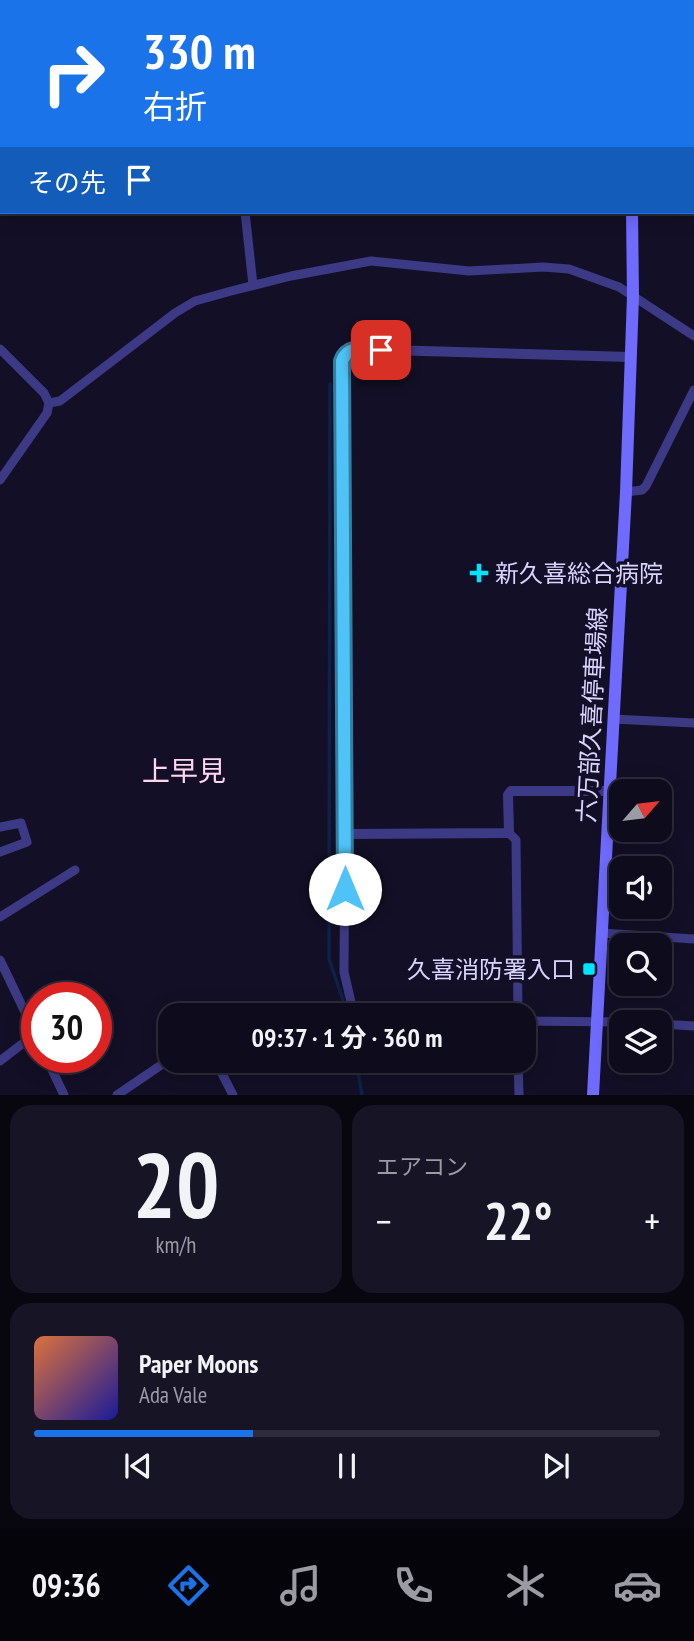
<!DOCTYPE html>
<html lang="ja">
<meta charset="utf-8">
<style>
:root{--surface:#0e0b1c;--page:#171425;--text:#f1f3f6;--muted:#9b9ba3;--line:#2e2b3b;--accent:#1a73e8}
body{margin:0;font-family:"PT Sans Narrow","Noto Sans JP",sans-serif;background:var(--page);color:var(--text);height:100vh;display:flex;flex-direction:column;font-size:26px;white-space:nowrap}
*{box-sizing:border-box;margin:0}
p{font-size:23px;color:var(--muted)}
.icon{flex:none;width:38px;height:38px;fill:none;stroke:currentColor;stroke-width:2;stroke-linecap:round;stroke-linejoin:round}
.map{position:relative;height:1095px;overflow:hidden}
.details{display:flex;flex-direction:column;gap:10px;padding:10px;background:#08060f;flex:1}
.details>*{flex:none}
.banner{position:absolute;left:0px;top:0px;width:695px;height:214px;box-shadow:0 4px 18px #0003,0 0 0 2px var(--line);background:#1a73e8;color:#fff;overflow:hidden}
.needle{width:46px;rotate:62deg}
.buttons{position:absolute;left:609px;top:779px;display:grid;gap:14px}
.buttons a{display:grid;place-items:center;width:63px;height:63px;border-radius:14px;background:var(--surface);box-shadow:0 4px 18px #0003,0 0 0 2px var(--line);font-size:35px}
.speed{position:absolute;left:21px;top:982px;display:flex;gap:14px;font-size:35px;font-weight:700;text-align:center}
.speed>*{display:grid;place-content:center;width:91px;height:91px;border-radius:50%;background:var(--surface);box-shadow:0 4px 18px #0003,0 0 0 2px var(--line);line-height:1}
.speed .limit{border:10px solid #d22;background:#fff;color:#111}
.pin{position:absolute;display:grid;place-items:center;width:60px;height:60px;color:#fff;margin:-30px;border-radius:14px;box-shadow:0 4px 10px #0006}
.me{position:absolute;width:77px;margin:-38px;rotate:0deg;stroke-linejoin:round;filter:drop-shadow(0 0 5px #0008)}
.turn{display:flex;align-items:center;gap:24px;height:147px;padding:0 28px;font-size:32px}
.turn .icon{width:91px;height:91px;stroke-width:2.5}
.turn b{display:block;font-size:49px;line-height:60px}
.then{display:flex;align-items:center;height:66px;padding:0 28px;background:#0003;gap:14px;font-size:26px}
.big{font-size:52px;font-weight:700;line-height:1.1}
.details .card{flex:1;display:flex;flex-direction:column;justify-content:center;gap:10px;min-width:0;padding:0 24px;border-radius:21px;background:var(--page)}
.details .dial{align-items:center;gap:0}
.dial b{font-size:91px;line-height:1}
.song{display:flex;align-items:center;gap:21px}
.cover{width:84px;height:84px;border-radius:10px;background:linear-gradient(135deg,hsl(20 70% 55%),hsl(240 70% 35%))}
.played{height:7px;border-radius:4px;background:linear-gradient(90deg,var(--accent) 35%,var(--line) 35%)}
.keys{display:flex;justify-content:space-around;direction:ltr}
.heat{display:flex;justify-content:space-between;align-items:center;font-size:38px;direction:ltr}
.details .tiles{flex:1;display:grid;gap:10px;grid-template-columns:1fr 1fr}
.card:last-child{grid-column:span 2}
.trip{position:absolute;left:158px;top:1003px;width:378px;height:70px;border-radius:21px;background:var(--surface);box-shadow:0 4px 18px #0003,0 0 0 2px var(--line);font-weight:700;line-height:70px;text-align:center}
.tabs{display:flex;height:112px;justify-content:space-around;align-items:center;background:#06040b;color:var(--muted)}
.tabs .icon{width:49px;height:49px}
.tabs .selected{color:var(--accent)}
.tabs b{font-size:32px;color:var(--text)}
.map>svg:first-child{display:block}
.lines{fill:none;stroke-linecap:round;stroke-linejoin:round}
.stream{stroke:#0c2248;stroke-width:3.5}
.minor{stroke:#3d3a85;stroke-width:9}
.tertiary{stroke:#3d3a85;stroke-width:10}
.secondary{stroke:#6f6bff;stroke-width:12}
.route-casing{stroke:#337fa1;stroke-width:18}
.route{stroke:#4fc3f7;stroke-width:12}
.poi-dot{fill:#00e5ff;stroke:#130f26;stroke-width:2.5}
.labels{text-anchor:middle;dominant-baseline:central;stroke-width:7;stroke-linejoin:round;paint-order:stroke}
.poi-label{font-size:24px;fill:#d9d4ff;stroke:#130f26;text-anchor:start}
.street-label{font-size:24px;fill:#d9d4ff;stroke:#130f26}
.quarter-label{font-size:28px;fill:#ffd6f0;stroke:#130f26}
</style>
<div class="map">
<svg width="694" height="1095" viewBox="0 0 694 1095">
<rect width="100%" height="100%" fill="#130f26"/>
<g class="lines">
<!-- stream -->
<g class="stream">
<polyline points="693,28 694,28"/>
<polyline points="0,185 2,184"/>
<polyline points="330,384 329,959 348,1015"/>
<polyline points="356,1060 362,1095"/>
</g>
<!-- minor -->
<g class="minor">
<polyline points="387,2 389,0"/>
<polyline points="245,212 253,285"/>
<polyline points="0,349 44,393 49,403 47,413 0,480"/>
<polyline points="49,403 60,401 175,313 195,301 235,290 291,276 371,261 469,271 543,267 569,269 619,287 694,336"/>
<polyline points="626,492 642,490 646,486 694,390"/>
<polyline points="613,719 694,723"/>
<polyline points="0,827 21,823 27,842 0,852"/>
<polyline points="509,833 516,840 518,1015"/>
<polyline points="345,834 344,972 354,1015"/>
<polyline points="0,917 75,870"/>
<polyline points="601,933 694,939"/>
<polyline points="0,960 37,1037"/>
<polyline points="523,1021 621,1022"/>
<polyline points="660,1024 694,1026"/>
<polyline points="46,1057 64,1095"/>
<polyline points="215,1060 233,1095"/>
<polyline points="518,1060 519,1095"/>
<polyline points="0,1061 35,1034"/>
<polyline points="117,1095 170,1059"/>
</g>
<!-- tertiary -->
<g class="tertiary">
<polyline points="693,117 694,118"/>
<polyline points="609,791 511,791 508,795 509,833 345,834 342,361 344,355 353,349 630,357"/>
</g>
<!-- secondary -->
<g class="secondary">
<polyline points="611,0 611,2"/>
<polyline points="593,1095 626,492 633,296 632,212"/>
</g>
</g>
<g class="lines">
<defs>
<path id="route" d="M345,889L342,361C348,344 366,350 381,350"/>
</defs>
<!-- route casing -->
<use href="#route" class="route-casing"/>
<!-- route -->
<use href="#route" class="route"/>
</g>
<!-- markers -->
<g class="poi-dot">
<path d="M475.5 562.5h7v7h7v7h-7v7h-7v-7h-7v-7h7z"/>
<rect x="582" y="962" width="14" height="14" rx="3.5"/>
</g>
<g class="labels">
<!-- poi labels -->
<g class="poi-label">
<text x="495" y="573">新久喜総合病院</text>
<text x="575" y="969" text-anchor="end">久喜消防署入口</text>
</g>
<!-- street labels -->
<g class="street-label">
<text transform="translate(592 715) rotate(-87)">六万部久喜停車場線</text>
</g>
<!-- quarter labels -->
<g class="quarter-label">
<text x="184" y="770">上早見</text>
</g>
</g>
</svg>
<div class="buttons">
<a><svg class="needle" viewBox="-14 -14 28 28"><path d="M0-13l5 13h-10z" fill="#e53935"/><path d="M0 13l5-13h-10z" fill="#9b9ba3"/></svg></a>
<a><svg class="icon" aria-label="sound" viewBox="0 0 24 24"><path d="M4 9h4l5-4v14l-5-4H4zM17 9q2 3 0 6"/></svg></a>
<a><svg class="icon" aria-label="search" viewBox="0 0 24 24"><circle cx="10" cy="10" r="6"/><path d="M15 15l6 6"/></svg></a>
<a><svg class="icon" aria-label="layers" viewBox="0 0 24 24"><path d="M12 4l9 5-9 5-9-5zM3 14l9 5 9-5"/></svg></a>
</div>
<div class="speed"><div class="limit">30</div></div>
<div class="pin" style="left:381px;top:350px;background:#d93025"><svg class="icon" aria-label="arrive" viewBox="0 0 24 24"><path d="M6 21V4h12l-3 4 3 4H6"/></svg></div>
<svg class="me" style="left:345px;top:889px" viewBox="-20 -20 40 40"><circle r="19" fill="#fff"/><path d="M0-13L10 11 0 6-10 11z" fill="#4fc3f7"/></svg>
<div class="trip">09:37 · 1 分 · 360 m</div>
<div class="banner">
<div class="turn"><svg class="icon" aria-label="right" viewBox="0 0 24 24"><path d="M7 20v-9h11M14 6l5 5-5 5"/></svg><div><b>330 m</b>右折</div></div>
<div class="then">その先<svg class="icon" aria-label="arrive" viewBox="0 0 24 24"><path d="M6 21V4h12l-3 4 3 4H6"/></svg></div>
</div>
</div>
<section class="details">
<div class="tiles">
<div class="card dial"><b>20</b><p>km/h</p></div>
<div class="card"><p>エアコン</p>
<div class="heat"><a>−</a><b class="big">22°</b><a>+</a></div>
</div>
<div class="card">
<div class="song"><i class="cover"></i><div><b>Paper Moons</b><p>Ada Vale</p></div></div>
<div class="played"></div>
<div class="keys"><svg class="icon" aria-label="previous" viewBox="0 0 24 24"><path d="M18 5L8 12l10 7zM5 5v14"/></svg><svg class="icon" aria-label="pause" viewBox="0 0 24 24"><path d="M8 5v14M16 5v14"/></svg><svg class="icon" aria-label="next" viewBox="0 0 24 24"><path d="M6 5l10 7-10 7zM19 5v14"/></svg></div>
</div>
</div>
</section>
<nav class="tabs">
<b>09:36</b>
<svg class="icon selected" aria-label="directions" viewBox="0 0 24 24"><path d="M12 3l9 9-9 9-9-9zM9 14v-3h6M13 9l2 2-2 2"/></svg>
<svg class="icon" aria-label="music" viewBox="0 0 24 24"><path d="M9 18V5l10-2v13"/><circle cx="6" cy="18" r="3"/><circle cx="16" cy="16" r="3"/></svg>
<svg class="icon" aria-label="phone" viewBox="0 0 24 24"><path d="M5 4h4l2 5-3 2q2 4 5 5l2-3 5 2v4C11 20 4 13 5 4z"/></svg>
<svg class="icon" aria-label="climate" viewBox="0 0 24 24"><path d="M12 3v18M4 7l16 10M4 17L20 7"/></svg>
<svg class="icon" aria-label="car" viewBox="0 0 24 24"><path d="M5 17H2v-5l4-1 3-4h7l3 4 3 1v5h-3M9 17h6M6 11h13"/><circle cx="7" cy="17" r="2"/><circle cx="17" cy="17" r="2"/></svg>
</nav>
